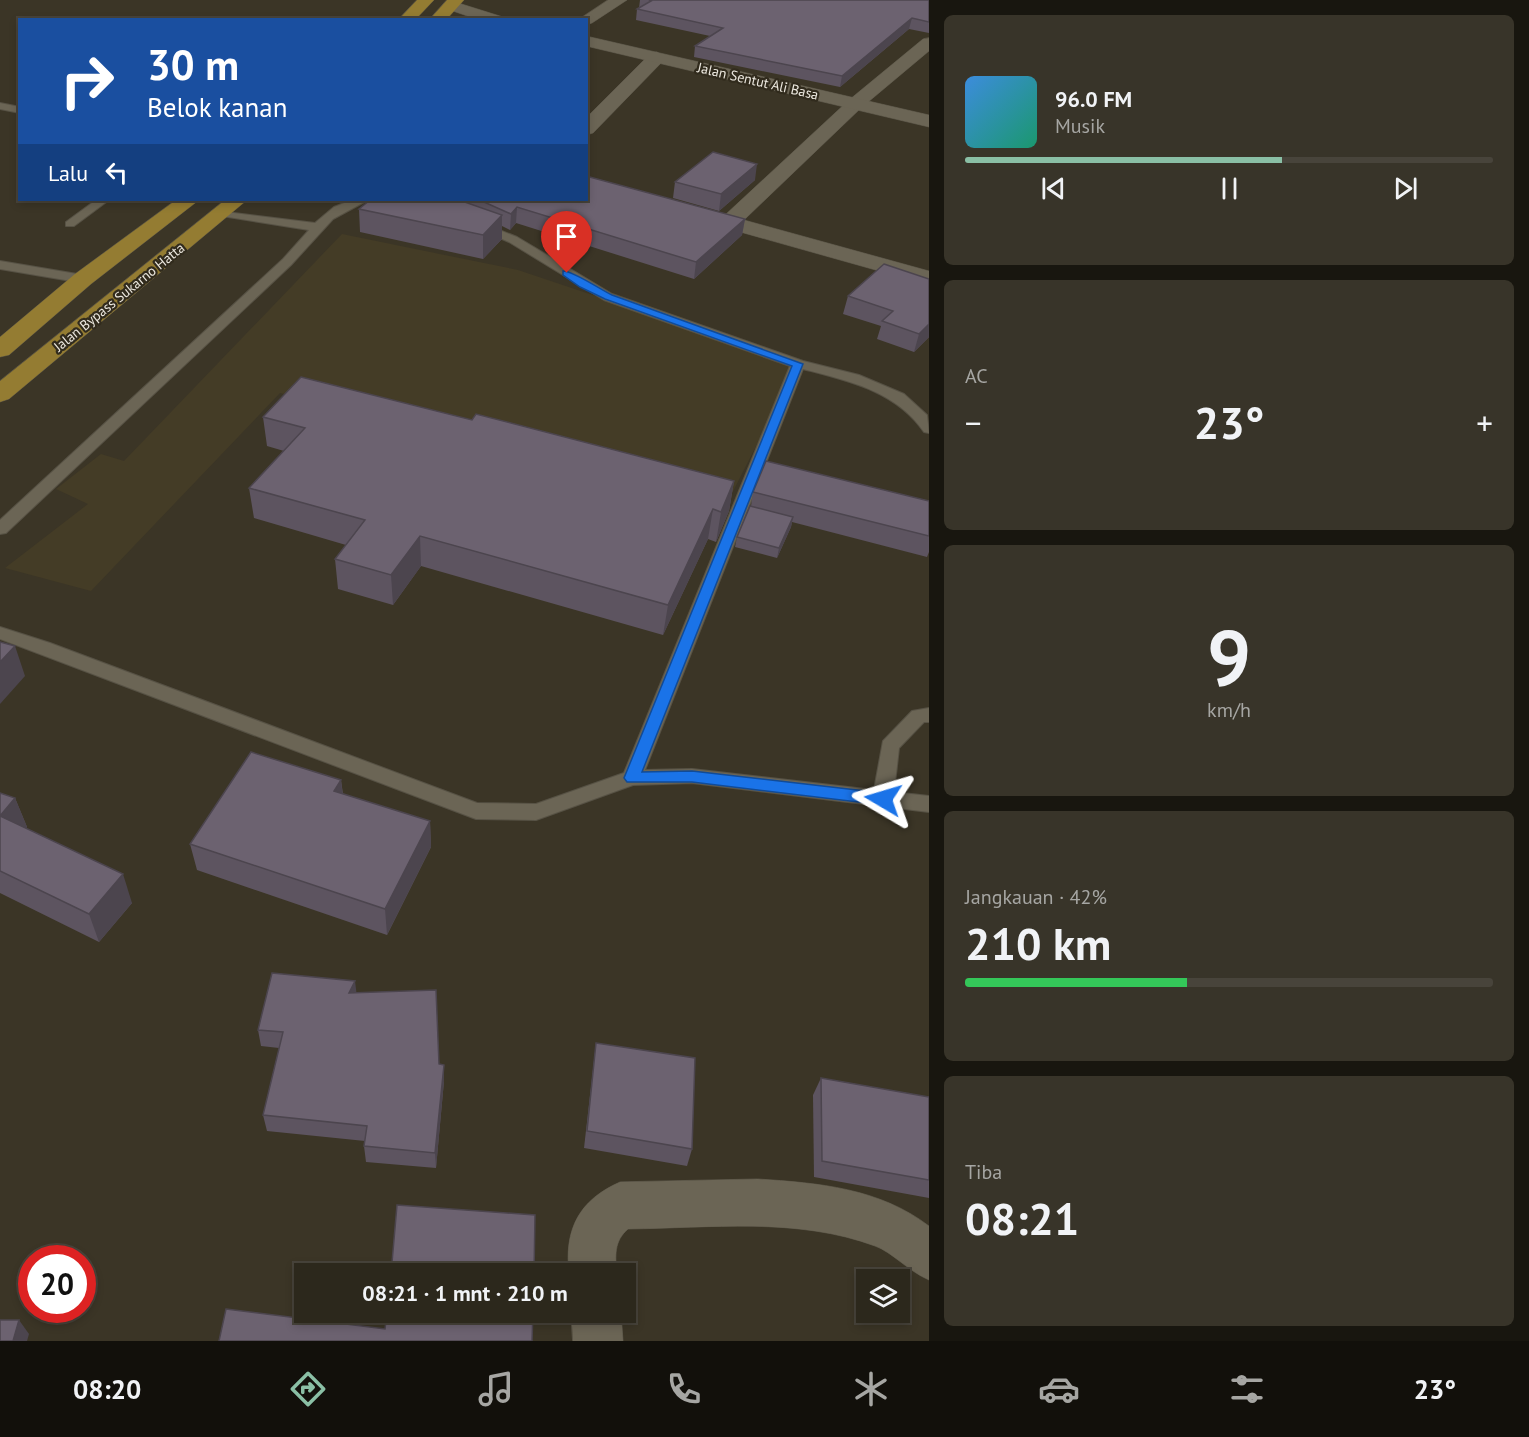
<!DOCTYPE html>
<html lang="id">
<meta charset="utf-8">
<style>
:root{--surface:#2c281c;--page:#383429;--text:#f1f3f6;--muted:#a6a6a3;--line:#48443b;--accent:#8abfa5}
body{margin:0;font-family:"PT Sans",sans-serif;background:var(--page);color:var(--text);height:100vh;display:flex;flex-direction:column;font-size:22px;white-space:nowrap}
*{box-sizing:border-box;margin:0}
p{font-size:20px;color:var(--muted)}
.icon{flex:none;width:33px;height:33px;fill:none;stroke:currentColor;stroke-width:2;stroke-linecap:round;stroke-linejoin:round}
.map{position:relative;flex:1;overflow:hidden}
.panel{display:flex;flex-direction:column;gap:15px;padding:15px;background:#18160f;width:600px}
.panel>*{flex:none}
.banner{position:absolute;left:18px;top:18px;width:570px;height:183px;border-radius:0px;box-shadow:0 3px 9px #0003,0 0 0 2px var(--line);background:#1a4fa0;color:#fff;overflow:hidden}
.controls{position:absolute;left:856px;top:1269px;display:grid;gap:12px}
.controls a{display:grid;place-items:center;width:54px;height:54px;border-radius:0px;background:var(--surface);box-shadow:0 3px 9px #0003,0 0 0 2px var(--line);font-size:30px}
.speed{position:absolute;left:18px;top:1245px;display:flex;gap:12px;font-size:30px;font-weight:700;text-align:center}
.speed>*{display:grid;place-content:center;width:78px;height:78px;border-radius:50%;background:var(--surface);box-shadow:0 3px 9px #0003,0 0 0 2px var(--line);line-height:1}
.speed .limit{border:9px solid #d22;background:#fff;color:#111}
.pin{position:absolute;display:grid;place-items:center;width:51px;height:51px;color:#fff;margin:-62px -26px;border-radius:50% 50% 50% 0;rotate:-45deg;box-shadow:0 0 6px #0007}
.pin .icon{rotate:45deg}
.me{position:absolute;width:66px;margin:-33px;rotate:277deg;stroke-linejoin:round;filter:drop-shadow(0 0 4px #0008)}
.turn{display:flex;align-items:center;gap:21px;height:126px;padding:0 30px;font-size:27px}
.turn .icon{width:78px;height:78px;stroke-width:2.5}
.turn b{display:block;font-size:42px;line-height:51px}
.then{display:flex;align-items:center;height:57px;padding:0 30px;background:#0003;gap:12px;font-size:22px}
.big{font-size:45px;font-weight:700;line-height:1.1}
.panel .card{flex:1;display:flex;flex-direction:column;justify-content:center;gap:9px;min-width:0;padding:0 21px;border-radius:9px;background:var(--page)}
.panel .dial{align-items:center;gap:0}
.dial b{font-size:78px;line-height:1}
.song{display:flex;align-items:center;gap:18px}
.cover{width:72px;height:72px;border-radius:9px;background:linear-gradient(135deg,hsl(210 70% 55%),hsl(160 70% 35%))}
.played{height:6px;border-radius:3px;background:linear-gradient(90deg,var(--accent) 60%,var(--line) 60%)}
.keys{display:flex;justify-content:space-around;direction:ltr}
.heat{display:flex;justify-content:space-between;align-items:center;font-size:33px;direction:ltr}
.charge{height:9px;border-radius:4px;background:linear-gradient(90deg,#34c759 42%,var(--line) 0)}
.trip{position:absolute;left:294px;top:1263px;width:342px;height:60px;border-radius:0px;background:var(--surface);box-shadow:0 3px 9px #0003,0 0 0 2px var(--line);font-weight:700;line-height:60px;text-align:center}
.dock{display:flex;height:96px;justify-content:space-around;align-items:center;background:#12100b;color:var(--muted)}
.dock .icon{width:42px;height:42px}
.dock .current{color:var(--accent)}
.dock b{font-size:27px;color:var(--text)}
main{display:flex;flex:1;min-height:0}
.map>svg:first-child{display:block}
.built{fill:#443c26}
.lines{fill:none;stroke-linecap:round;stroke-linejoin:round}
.service-casing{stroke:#575245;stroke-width:2}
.minor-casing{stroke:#575245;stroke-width:1}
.tertiary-casing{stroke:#575245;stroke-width:1}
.trunk-casing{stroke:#575245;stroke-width:1}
.service{fill:#6b6555;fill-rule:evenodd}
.minor{fill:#6b6555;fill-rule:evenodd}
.tertiary{fill:#6b6555;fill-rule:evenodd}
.trunk{fill:#947c32;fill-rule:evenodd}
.wall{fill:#5d5460}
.shaded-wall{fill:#4c454e}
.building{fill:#6c6270;stroke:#4c454e;stroke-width:1.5}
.route{fill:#1a73e8;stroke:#114b97;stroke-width:1.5}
.labels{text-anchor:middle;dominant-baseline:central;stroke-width:4.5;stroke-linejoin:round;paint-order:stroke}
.far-street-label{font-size:14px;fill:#ece8df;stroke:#312b1d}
</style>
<main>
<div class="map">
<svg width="929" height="1341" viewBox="0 0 929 1341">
<rect width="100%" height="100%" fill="#3b3526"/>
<!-- built -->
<polygon class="built" points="342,234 518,270 798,364 724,509 280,393 91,591 5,568 88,504 56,489 101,454 124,461"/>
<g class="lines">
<defs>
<g id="service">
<polygon points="0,103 20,107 20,113 0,109"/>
<polygon points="96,200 109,200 74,226 66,226 66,222"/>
<polygon points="352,200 368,200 333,219 291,265 6,533 0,534 0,520 283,259 309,230 222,216 218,215 218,211 315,223 334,207"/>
<path d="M479,222L517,237L612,294L803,361L859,375L904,394L927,415L929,433L924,432C896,391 849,381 803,369L645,770L692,769L874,790L883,741L912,711L929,708V722H924L899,748L894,792L929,796V812L692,783L633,785L536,820L476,819L0,639V627L50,643L477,803L536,804L624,773L790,366L604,300L509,242L475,227V223Z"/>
<polygon points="0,261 83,275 89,279 83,283 0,269"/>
</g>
<g id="minor">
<polygon points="608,0 627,0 592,23 586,25 586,20 578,20"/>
<polygon points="929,38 929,51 861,108 744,220 929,271 929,285 694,219 690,215 694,211 701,209 725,215 849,100 923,39"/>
<polygon points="657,52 665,57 663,61 593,133 586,135 586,118 651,53"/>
<path d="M758,1179C819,1183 879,1188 929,1226V1280C908,1271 892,1252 875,1246C797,1217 710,1228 628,1229C614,1241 615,1256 617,1274H569C564,1229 579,1200 620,1182Z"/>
<polygon points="571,1312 621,1312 623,1341 573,1341"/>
</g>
<g id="tertiary">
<polygon points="452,1 503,17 505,20 479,20 447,9 444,6"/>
<polygon points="586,36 929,115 929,127 586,46"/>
</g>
<g id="trunk">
<polygon points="417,0 434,0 415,20 398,20"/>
<polygon points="447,0 464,0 446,20 429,20"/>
<polygon points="176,200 199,200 91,284 9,355 0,357 0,337 75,274"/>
<polygon points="225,200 247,200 9,399 0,402 0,381"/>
</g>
</defs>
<!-- service casing -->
<use href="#service" class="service-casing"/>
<!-- minor casing -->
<use href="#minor" class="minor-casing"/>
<!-- tertiary casing -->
<use href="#tertiary" class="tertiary-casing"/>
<!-- trunk casing -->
<use href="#trunk" class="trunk-casing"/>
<!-- service -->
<use href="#service" class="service"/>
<!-- minor -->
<use href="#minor" class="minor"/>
<!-- tertiary -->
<use href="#tertiary" class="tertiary"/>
<!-- trunk -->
<use href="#trunk" class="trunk"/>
</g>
<!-- wall -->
<g class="wall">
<polygon points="640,0 929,0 929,33 909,29 840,87 694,57 695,46 710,36 636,20 637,9 639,8"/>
<polygon points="755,180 719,211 673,198 675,182"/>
<polygon points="370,200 586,200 745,219 742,235 694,279 516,223 510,230 502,226 502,239 483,259 360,232 359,209"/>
<polygon points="929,279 929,337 914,352 877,339 881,326 843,314 848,296"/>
<polygon points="263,417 472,420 734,481 729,511 716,542 708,539 663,635 421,566 393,605 338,589 335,559 346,545 254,518 249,488 284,451 267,446"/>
<polygon points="753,492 929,501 929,552 927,557 792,522 791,527 777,558 735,547 737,537 751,506"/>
<polygon points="341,780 343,794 430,821 431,847 387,935 197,870 190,844"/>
<polygon points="0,793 15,798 27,827 26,828 132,903 99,942 0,893"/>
<polygon points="356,992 439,1064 444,1081 436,1168 366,1162 364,1146 365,1141 267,1131 263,1115 279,1048 261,1046 258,1030"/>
<polygon points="596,1043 692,1149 687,1166 584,1148"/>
<polygon points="821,1078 929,1097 929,1198 814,1177 813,1095"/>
</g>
<!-- shaded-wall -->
<g class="shaded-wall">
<polygon points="912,18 909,29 840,87 842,76"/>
<polygon points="757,164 755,180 719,211 721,194"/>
<polygon points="517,207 516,223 510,230 511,214"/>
<polygon points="502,215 502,239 483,259 483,235"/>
<polygon points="745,219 742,235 694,279 696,262"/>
<polygon points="929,324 929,337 914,352 919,334"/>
<polygon points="734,481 729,511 716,542 721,512"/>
<polygon points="713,509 708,539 663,635 668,605"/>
<polygon points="793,517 791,527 777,558 779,548"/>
<polygon points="420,536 421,566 393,605 391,575"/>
<polygon points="15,646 25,676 0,704 0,662"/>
<polygon points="341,780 344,807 334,791"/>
<polygon points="15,798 27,827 13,845 0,816"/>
<polygon points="430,821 431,847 387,935 385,909"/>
<polygon points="123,874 132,903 99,942 89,914"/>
<polygon points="355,981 357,997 349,993"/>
<polygon points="444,1065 444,1081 436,1168 435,1153"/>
<polygon points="19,1320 29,1334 27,1341 13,1341"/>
</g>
<!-- building -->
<g class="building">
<polygon points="649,0 929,0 929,22 912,18 842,76 695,46 723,28 637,9 651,1"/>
<polygon points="713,152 757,164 721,194 675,182"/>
<polygon points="586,176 745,219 696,262 517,207 511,214 484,202 475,200 586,200"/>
<polygon points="370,200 459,200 502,215 483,235 359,209"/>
<polygon points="884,264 929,279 929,324 919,334 882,321 893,311 848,296"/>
<polygon points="301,377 472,420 476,414 734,481 721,512 713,509 668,605 420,536 391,575 335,559 365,520 249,488 305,428 263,417"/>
<polygon points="766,461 929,501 929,536 753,492"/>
<polygon points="750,506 793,517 779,548 737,537"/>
<polygon points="0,642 15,646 0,662"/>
<polygon points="251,752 341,780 334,791 430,821 385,909 190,844"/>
<polygon points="0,793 15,798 0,816 123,874 89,914 0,871"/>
<polygon points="272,973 355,981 349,993 436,990 439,1064 444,1065 435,1153 364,1146 367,1126 263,1115 283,1032 258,1030"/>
<polygon points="596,1043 695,1058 692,1149 587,1131"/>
<polygon points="821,1078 929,1097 929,1180 822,1161"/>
<polygon points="397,1205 535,1215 534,1274 391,1274"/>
<polygon points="226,1309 385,1329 387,1312 533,1312 532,1341 219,1341"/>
<polygon points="0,1320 19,1320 13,1341 0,1341"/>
</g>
<!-- route -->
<path class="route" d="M563,271C572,270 601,290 612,295L803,364L642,772L692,771L883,793L888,795L890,799L888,803L883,805L692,782H627L624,778L792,366L605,299L580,287L563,275Z"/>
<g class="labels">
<!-- far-street labels -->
<g class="far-street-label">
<text transform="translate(758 81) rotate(13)">Jalan Sentut Ali Basa</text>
<text transform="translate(119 297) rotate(-39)">Jalan Bypass Sukarno Hatta</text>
</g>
</g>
</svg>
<div class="controls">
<a><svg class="icon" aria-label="layers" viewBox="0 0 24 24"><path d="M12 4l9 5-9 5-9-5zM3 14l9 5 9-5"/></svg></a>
</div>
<div class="speed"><div class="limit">20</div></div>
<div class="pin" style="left:567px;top:273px;background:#d93025"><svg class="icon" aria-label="arrive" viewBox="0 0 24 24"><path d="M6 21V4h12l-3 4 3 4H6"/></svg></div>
<svg class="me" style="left:883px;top:799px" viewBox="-20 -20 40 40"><path d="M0-17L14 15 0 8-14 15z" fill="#1a73e8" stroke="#fff" stroke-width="4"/></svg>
<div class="trip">08:21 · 1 mnt · 210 m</div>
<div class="banner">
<div class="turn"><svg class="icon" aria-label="right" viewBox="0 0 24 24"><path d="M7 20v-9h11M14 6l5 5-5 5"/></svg><div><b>30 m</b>Belok kanan</div></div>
<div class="then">Lalu<svg class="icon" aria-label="left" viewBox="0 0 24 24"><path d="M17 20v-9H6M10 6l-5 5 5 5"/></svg></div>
</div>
</div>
<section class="panel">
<div class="card">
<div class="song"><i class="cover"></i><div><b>96.0 FM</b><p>Musik</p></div></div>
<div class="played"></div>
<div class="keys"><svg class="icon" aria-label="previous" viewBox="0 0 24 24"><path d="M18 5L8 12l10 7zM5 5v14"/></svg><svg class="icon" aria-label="pause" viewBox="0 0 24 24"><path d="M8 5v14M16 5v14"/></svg><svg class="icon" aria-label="next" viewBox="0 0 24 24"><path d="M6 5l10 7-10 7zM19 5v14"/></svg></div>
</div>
<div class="card"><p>AC</p>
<div class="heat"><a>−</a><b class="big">23°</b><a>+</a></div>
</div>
<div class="card dial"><b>9</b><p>km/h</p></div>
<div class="card"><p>Jangkauan · 42%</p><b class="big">210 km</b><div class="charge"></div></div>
<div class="card"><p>Tiba</p><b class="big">08:21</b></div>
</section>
</main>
<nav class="dock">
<b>08:20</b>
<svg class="icon current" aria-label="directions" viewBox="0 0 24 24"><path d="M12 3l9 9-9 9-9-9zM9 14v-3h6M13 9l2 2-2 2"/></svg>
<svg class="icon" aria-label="music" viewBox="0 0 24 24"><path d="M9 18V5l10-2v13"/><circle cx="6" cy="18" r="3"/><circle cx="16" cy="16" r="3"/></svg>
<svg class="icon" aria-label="phone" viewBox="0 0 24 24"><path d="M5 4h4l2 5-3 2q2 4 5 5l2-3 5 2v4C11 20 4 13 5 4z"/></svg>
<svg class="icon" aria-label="climate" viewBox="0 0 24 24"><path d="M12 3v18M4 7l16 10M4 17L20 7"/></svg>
<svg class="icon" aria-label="car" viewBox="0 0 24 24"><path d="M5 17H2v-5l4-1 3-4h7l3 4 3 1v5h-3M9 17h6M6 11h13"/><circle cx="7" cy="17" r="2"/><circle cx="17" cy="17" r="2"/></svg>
<svg class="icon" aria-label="filters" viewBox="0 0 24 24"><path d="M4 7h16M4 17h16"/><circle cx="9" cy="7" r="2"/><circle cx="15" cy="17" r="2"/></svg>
<b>23°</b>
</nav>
